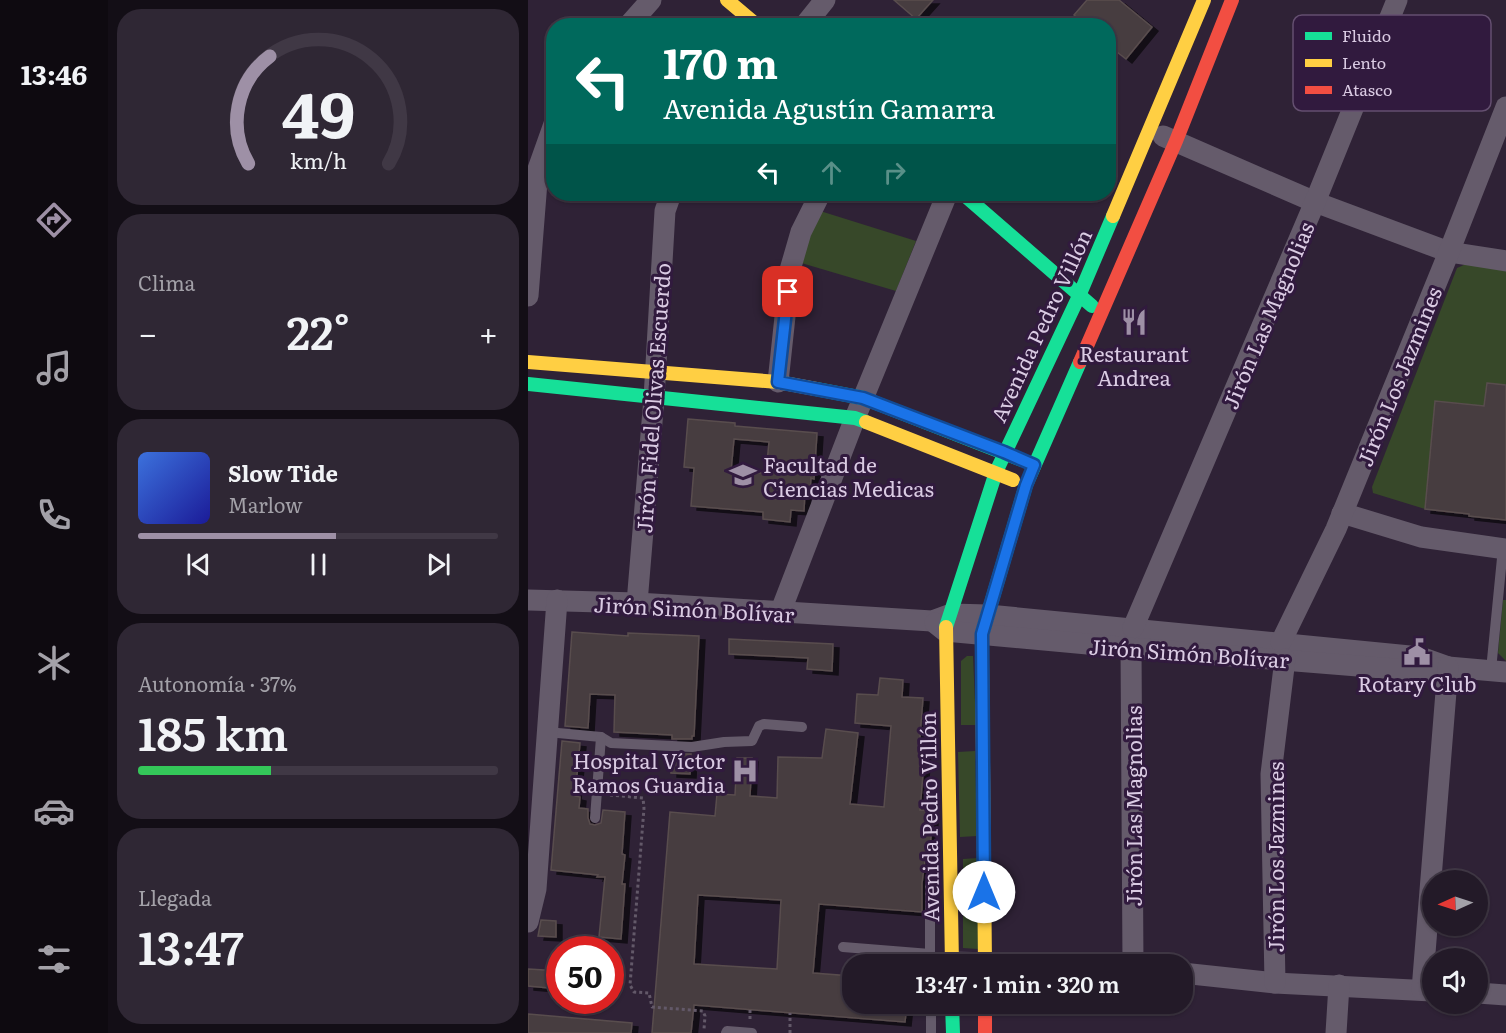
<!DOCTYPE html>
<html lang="es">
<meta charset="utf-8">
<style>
:root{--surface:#231a28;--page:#2f2734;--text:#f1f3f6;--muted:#a3a1a8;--line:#403845;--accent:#9e90a6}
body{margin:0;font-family:Literata,serif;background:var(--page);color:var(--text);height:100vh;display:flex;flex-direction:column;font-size:22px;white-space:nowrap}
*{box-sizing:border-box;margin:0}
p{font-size:20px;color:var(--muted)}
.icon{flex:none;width:33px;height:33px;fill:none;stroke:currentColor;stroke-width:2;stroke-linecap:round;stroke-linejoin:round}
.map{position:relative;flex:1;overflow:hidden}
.details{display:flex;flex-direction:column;gap:9px;padding:9px;background:#130e16;width:420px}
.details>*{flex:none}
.banner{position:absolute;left:18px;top:18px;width:570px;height:183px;border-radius:24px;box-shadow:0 2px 4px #0004,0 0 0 2px var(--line);background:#00695c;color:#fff;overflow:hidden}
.needle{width:39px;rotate:267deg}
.fabs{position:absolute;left:894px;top:870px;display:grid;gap:12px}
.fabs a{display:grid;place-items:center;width:66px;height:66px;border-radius:50%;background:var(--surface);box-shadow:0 2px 4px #0004,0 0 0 2px var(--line);font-size:30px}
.speed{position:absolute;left:18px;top:936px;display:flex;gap:12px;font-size:30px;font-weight:700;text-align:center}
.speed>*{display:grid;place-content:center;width:78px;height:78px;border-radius:50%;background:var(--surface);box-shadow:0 2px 4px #0004,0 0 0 2px var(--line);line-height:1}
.speed .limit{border:9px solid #d22;background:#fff;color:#111}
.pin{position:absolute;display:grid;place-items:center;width:51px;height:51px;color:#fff;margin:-26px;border-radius:12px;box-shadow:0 3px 9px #0006}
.me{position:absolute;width:66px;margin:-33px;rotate:0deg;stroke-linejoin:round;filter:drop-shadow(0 0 4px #0008)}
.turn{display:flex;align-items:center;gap:21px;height:126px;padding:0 18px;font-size:27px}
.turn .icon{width:78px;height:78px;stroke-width:2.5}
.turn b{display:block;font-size:42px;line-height:51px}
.lanes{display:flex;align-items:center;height:57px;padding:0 18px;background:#0003;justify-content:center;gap:30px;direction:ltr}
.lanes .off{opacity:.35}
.big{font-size:45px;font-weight:600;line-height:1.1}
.details .widget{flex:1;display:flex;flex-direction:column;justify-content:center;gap:9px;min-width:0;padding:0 21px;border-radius:24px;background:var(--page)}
.details .dial{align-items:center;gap:0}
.dial svg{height:156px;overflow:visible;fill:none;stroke:var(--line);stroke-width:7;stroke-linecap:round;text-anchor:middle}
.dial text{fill:var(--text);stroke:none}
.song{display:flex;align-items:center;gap:18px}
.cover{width:72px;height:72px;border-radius:9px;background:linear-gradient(135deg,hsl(220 70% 55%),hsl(240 70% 35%))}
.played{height:6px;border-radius:3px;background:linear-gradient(90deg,var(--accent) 55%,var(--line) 55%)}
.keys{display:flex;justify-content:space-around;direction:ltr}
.heat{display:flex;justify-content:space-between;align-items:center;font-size:33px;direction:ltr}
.charge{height:9px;border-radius:4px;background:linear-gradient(90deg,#34c759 37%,var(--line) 0)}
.trip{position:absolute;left:314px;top:954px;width:351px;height:60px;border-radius:24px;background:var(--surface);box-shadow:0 2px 4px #0004,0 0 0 2px var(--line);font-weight:600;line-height:60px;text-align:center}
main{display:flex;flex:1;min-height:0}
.tabs{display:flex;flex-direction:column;width:108px;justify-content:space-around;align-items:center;background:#0e0a10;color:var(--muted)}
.tabs .icon{width:42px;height:42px}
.tabs .active{color:var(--accent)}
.tabs b{font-size:27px;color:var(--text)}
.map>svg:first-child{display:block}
.green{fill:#374829}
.building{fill:#473c3f;stroke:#594d4e;stroke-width:1.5;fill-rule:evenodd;filter:url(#shadow)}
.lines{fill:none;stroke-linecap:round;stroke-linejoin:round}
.path{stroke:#635969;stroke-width:3;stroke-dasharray:3 3;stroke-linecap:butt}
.lane{stroke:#655b6b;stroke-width:10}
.street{stroke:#655b6b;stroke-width:21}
.fast{stroke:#16e098;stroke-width:14}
.slow{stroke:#ffcf43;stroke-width:14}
.jam{stroke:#f24e42;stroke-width:14}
.route-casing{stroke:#114b97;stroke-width:15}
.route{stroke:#1a73e8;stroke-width:10}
.labels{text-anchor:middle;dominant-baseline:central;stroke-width:6;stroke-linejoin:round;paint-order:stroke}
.street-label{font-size:21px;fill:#dacbe3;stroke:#311a3e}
.poi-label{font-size:21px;fill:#dacbe3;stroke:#311a3e}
.key{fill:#311a3e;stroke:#644f70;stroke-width:1.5}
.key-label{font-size:16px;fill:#dacbe3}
</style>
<main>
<nav class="tabs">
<b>13:46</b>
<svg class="icon active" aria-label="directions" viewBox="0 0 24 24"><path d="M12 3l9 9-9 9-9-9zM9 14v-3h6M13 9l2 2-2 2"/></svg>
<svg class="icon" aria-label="music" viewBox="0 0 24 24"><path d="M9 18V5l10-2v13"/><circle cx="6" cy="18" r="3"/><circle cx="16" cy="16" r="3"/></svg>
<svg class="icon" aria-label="phone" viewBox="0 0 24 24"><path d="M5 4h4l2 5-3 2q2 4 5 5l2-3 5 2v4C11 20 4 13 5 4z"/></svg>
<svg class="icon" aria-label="climate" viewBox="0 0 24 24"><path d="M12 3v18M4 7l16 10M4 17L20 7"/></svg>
<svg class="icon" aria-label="car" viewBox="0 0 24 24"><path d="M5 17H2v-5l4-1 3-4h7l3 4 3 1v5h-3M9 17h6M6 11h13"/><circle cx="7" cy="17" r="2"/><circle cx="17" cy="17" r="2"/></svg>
<svg class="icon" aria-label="filters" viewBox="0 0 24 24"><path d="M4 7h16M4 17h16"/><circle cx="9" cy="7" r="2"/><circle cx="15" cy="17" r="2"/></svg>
</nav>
<section class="details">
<div class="widget dial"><svg viewBox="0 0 100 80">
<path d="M14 69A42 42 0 1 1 86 69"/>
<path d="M14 69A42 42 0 0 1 25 14" stroke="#9e90a6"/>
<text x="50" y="56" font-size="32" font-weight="700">49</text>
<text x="50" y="72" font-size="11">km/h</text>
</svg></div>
<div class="widget"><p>Clima</p>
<div class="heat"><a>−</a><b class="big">22°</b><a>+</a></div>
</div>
<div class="widget">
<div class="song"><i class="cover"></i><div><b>Slow Tide</b><p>Marlow</p></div></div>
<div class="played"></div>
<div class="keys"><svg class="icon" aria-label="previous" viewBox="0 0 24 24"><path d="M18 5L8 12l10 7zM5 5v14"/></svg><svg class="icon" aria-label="pause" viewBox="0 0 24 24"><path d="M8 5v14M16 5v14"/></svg><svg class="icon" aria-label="next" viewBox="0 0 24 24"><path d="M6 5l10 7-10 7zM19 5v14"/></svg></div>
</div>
<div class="widget"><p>Autonomía · 37%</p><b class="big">185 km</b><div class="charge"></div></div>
<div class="widget"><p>Llegada</p><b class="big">13:47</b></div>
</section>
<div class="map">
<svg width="978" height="1033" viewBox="0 0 978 1033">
<defs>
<filter id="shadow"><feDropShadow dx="6" dy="4" stdDeviation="0" flood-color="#0009"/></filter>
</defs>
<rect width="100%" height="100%" fill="#2f2236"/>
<!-- green -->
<g class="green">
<polygon points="289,210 388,241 368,291 270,262"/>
<polygon points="938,264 978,270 978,517 897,509 845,493 844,487 929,268"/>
<polygon points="975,600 978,600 978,661 970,653"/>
<polygon points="439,656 445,656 448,725 433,725 433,661"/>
<polygon points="447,751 449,836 432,837 430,752"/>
<polygon points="451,858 450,949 435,948 435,859"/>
</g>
<!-- building -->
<g class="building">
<polygon points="366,0 405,0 388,19"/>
<polygon points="559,0 591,0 624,27 598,59 580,45 580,26 558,26 546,15"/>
<polygon points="959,383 978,385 978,520 941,516 941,514 897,509 907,401 956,406"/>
<path d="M160,419L207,423V426L289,433L286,479L283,478L282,491L277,490L276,511L263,510L262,522L235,519V512L163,506L166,468L156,467ZM206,439L241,442L238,473L203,471Z"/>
<polygon points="44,632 100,636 100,633 171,636 166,736 164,736 164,739 144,739 144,735 86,732 87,695 62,694 60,728 37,726"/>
<polygon points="201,639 305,644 304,671 279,669 280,658 201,654"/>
<path d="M352,678L375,680L374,697L395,698L391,750H397L392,810L404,811V819L402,853H398L394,883V912L291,904L285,973L324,976V1004H379L377,1022L166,1005L163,1033H124L142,812L187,816L189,794L207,795L209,758H224L222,796L249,798L250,757L294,758L298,729L330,733L322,804L356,807L363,726L327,723L329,694L350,695ZM170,895L253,900L249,969L166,964Z"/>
<polygon points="34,741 52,743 47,796 52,797 51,808 60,809 60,818 62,824 67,825 73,823 75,810 97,812 94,854 97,855 94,884 97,884 93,939 71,937 77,877 69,877 70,875 23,870"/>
<polygon points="144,754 163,754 162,774 143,773"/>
<polygon points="13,920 28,921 28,937 10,936"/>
<polygon points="0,969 32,971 32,989 0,986"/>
<polygon points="0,1014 104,1023 103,1033 0,1033"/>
</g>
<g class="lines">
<!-- path -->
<g class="path">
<polyline points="82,795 115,798 116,808 102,985 106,992 121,993 124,1007 175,1011 177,1016 176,1029"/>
<polyline points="222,1019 222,1010"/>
<polyline points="262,1033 262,1013"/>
</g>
<!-- lane -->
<g class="lane">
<polyline points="963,670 975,548"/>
<polyline points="19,732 73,737 83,743 164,747 196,742 224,741 231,726 236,724 274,727"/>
<polyline points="67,818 73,737"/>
<polyline points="402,883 402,964"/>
<polyline points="315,947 402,954"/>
<polyline points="403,1004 403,1033"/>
<polyline points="198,1033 199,1031 224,1033"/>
</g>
<!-- street -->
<g class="street">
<polyline points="100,26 123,0"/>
<polyline points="276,26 297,0"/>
<polyline points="635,136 787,202 921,252 978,261"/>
<polyline points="0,296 10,169 26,124"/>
<polyline points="250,382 262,270 273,232 292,194"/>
<polyline points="814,513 893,537 978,549"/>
<polyline points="0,600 109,603 404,621 423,614 460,615 892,657 920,667"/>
<polyline points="109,603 126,398 137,211 143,194"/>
<polyline points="252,613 327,418 419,194"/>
<polyline points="407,623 417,631 603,648 892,671 920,667 978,672"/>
<polyline points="605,628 787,202 869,0"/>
<polyline points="753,642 808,529 921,252 978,107"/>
<polyline points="603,648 605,964"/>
<polyline points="0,922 8,889 29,600"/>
<polyline points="423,962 508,964"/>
<polyline points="654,973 747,983 904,991"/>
<polyline points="747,983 743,774 757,659"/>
<polyline points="894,990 920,667"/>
<polyline points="950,993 978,995"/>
<polyline points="808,1033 811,985"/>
</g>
<!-- fast -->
<g class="fast">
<polyline points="435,194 564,306"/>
<polyline points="0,384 327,418 338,422"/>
<polyline points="288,389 335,398 494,460"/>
<polyline points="418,627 468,472 551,296 585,216"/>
<polyline points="454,660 454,634 498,485 552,362"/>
<polyline points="424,1004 425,1033"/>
</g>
<!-- slow -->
<g class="slow">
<polyline points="199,0 230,26"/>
<polyline points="585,216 676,0"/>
<polyline points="0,362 250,382 288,389"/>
<polyline points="338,422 485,480"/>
<polyline points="418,627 424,964"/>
<polyline points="454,660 457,964"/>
</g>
<!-- jam -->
<g class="jam">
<polyline points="552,362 648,141 704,0"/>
<polyline points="457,1004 457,1033"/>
</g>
</g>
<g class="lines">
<defs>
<polyline id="route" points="260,292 250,382 335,398 476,452 506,465 498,485 454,634 456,892"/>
</defs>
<!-- route casing -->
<use href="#route" class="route-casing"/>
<!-- route -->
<use href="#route" class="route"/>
</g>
<!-- icons -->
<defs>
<symbol id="restaurant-bare" viewBox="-9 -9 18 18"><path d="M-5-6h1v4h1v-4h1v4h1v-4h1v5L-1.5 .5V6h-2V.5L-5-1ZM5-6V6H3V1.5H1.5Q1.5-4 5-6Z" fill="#9e90a6" stroke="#311a3e" stroke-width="2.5" paint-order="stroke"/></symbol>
<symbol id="university-bare" viewBox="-9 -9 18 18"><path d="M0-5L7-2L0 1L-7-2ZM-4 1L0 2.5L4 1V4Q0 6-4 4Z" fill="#9e90a6" stroke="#311a3e" stroke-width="2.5" paint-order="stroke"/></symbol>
<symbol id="civic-bare" viewBox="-9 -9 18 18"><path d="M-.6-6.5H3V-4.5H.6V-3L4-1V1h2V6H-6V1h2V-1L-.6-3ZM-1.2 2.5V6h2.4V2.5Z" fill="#9e90a6" stroke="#311a3e" stroke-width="2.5" paint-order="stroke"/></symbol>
<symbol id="hospital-bare" viewBox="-9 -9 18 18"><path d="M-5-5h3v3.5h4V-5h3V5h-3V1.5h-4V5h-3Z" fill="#9e90a6" stroke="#311a3e" stroke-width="2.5" paint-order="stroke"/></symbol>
</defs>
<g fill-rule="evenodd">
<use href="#restaurant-bare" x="587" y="303" width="38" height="38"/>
<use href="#university-bare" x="196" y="456" width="38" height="38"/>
<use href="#civic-bare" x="870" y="633" width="38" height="38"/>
<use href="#hospital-bare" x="198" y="752" width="38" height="38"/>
</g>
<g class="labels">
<!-- street labels -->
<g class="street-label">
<text transform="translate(739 315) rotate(-67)">Jirón Las Magnolias</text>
<text transform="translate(512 325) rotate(-65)">Avenida Pedro Villón</text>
<text transform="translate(870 376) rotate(-68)">Jirón Los Jazmines</text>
<text transform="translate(124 398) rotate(-86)">Jirón Fidel Olivas Escuerdo</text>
<text transform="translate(166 608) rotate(3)">Jirón Simón Bolívar</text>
<text transform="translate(661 652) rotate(4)">Jirón Simón Bolívar</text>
<text transform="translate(604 806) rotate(-90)">Jirón Las Magnolias</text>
<text transform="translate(400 817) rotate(-91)">Avenida Pedro Villón</text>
<text transform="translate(746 857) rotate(-90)">Jirón Los Jazmines</text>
</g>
<!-- poi labels -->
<g class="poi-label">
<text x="606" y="352">Restaurant<tspan x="606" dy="24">Andrea</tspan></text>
<text x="235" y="463" text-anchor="start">Facultad de<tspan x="235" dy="24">Ciencias Medicas</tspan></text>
<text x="889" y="682">Rotary Club</text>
<text x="197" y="759" text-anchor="end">Hospital Víctor<tspan x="197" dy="24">Ramos Guardia</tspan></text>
</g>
</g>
<!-- legend -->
<rect x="765" y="15" width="198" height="96" rx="9" class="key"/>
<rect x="777" y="32" width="27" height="8" fill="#16e098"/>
<rect x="777" y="59" width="27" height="8" fill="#ffcf43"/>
<rect x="777" y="86" width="27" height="8" fill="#f24e42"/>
<g class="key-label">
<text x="814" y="42">Fluido</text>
<text x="814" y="69">Lento</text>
<text x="814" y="96">Atasco</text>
</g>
</svg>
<div class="fabs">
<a><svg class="needle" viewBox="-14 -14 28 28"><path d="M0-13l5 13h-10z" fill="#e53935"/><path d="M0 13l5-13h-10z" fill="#a3a1a8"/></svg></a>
<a><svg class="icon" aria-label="sound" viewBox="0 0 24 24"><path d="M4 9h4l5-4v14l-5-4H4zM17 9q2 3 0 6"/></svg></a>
</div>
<div class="speed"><div class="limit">50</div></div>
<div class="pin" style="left:260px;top:292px;background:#d93025"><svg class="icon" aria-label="arrive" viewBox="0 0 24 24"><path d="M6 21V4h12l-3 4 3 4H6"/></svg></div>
<svg class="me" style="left:456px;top:892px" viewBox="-20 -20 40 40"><circle r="19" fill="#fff"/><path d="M0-13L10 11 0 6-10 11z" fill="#1a73e8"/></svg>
<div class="trip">13:47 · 1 min · 320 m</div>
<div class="banner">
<div class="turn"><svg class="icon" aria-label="left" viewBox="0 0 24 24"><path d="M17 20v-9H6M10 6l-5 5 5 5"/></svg><div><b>170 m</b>Avenida Agustín Gamarra</div></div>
<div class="lanes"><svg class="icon" aria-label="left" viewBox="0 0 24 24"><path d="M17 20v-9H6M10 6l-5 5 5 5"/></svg><svg class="icon off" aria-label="ahead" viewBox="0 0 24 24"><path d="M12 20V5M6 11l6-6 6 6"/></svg><svg class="icon off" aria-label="right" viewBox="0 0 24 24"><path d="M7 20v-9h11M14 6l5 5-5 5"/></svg></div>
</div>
</div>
</main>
